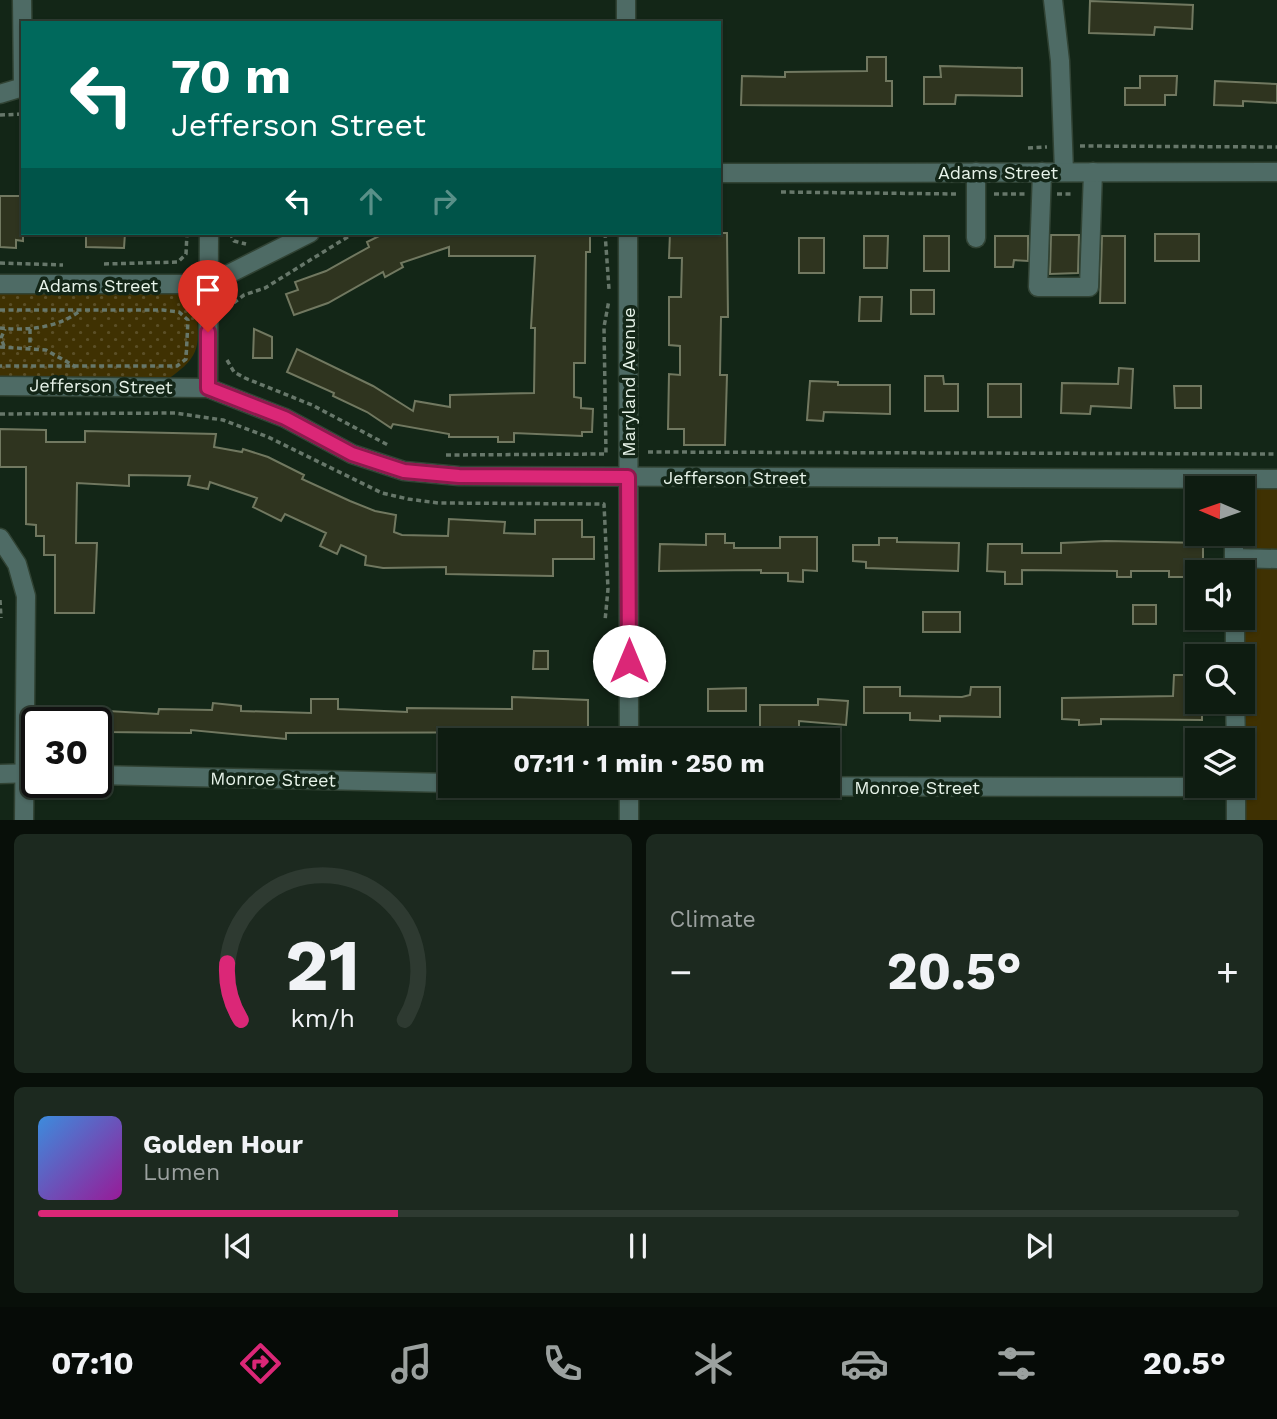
<!DOCTYPE html>
<meta charset="utf-8">
<style>
:root{--surface:#0e1c11;--page:#1c291f;--text:#f1f3f6;--muted:#9ba19f;--line:#2e3a31;--accent:#db2777}
body{margin:0;font-family:"Work Sans",sans-serif;background:var(--page);color:var(--text);height:100vh;display:flex;flex-direction:column;font-size:26px;white-space:nowrap}
*{box-sizing:border-box;margin:0}
p{font-size:23px;color:var(--muted)}
.icon{flex:none;width:38px;height:38px;fill:none;stroke:currentColor;stroke-width:2;stroke-linecap:round;stroke-linejoin:round}
.map{position:relative;height:820px;overflow:hidden}
.details{display:flex;flex-direction:column;gap:14px;padding:14px;background:#080f09;flex:1}
.details>*{flex:none}
.banner{position:absolute;left:21px;top:21px;width:700px;height:214px;border-radius:0px;box-shadow:0 2px 5px #0004,0 0 0 2px var(--line);background:#00695c;color:#fff;overflow:hidden}
.needle{width:46px;rotate:272deg}
.controls{position:absolute;left:1185px;top:476px;display:grid;gap:14px}
.controls a{display:grid;place-items:center;width:70px;height:70px;border-radius:0px;background:var(--surface);box-shadow:0 2px 5px #0004,0 0 0 2px var(--line);font-size:35px}
.speed{position:absolute;left:21px;top:707px;display:flex;gap:14px;font-size:35px;font-weight:700;text-align:center}
.speed>*{display:grid;place-content:center;width:91px;height:91px;border-radius:50%;background:var(--surface);box-shadow:0 2px 5px #0004,0 0 0 2px var(--line);line-height:1}
.speed .limit{border:4px solid #111;border-radius:10px;background:#fff;color:#111}
.pin{position:absolute;display:grid;place-items:center;width:60px;height:60px;color:#fff;margin:-72px -30px;border-radius:50% 50% 50% 0;rotate:-45deg;box-shadow:0 0 7px #0007}
.pin .icon{rotate:45deg}
.me{position:absolute;width:77px;margin:-38px;rotate:0deg;stroke-linejoin:round;filter:drop-shadow(0 0 5px #0008)}
.turn{display:flex;align-items:center;gap:24px;height:147px;padding:0 35px;font-size:32px}
.turn .icon{width:91px;height:91px;stroke-width:2.5}
.turn b{display:block;font-size:49px;line-height:60px}
.lanes{display:flex;align-items:center;height:66px;padding:0 35px;background:#0003;justify-content:center;gap:35px;direction:ltr}
.lanes .off{opacity:.35}
.big{font-size:52px;font-weight:700;line-height:1.1}
.details .tile{flex:1;display:flex;flex-direction:column;justify-content:center;gap:10px;min-width:0;padding:0 24px;border-radius:10px;background:var(--page)}
.details .dial{align-items:center;gap:0}
.dial svg{height:182px;overflow:visible;fill:none;stroke:var(--line);stroke-width:7;stroke-linecap:round;text-anchor:middle}
.dial text{fill:var(--text);stroke:none}
.song{display:flex;align-items:center;gap:21px}
.cover{width:84px;height:84px;border-radius:10px;background:linear-gradient(135deg,hsl(210 70% 55%),hsl(300 70% 35%))}
.played{height:7px;border-radius:4px;background:linear-gradient(90deg,var(--accent) 30%,var(--line) 30%)}
.keys{display:flex;justify-content:space-around;direction:ltr}
.heat{display:flex;justify-content:space-between;align-items:center;font-size:38px;direction:ltr}
.details .tiles{flex:1;display:grid;gap:14px;grid-template-columns:1fr 1fr}
.tile:last-child{grid-column:span 2}
.trip{position:absolute;left:438px;top:728px;width:402px;height:70px;border-radius:0px;background:var(--surface);box-shadow:0 2px 5px #0004,0 0 0 2px var(--line);font-weight:700;line-height:70px;text-align:center}
.menu{display:flex;height:112px;justify-content:space-around;align-items:center;background:#060b07;color:var(--muted)}
.menu .icon{width:49px;height:49px}
.menu .current{color:var(--accent)}
.menu b{font-size:32px;color:var(--text)}
.map>svg:first-child{display:block}
.green{fill:url(#green-dots)}
.pitch{fill:#3f3102}
.building{fill:#2f341f;stroke:#717860;stroke-width:2}
.lines{fill:none;stroke-linecap:round;stroke-linejoin:round}
.minor-casing{stroke:#314334;stroke-width:21}
.path{stroke:#67776a;stroke-width:3.5;stroke-dasharray:5 3.5;stroke-linecap:butt}
.minor{stroke:#4e6b65;stroke-width:18}
.route-casing{stroke:#8e194d;stroke-width:18}
.route{stroke:#db2777;stroke-width:12}
.labels{text-anchor:middle;dominant-baseline:central;stroke-width:7;stroke-linejoin:round;paint-order:stroke}
.street-label{font-size:18px;fill:#e7f3e9;stroke:#132617}
</style>
<div class="map">
<svg width="1277" height="821" viewBox="0 0 1277 821">
<defs>
<pattern id="green-dots" width="8" height="8" patternUnits="userSpaceOnUse" patternTransform="scale(1.75)"><rect width="8" height="8" fill="#3f3102"/><path d="M2 2h.1M6 6h.1" fill="none" stroke="#5b4f27" stroke-width="1.8" stroke-linecap="round"/></pattern>
</defs>
<rect width="100%" height="100%" fill="#132617"/>
<!-- green -->
<path class="green" d="M179,288L196,305C199,345 203,355 168,379L0,381V291Z"/>
<!-- pitch -->
<polygon class="pitch" points="1234,479 1277,479 1277,820 1235,820 1242,786 1242,488 1234,488"/>
<!-- building -->
<g class="building">
<polygon points="1090,1 1193,5 1192,29 1155,27 1154,35 1089,33"/>
<polygon points="867,57 886,57 886,81 892,81 892,106 741,105 742,76 785,77 785,72 867,71"/>
<polygon points="940,66 1022,68 1022,96 956,95 955,104 924,104 924,77 941,77"/>
<polygon points="1140,76 1177,76 1176,95 1165,95 1165,105 1125,105 1125,88 1140,88"/>
<polygon points="1215,81 1277,84 1277,103 1243,101 1243,106 1214,105"/>
<polygon points="0,196 23,196 23,241 16,240 16,248 0,247"/>
<polygon points="86,233 125,233 124,248 86,247"/>
<polygon points="385,233 590,233 590,252 586,252 585,363 574,363 574,397 581,398 581,408 593,409 592,432 582,432 582,436 514,433 514,442 498,442 498,437 449,437 449,434 393,424 391,428 367,412 333,396 334,393 287,372 297,349 373,386 413,411 415,401 450,407 450,395 534,393 535,328 531,328 535,256 449,256 449,247 401,263 403,267 385,277 383,272 328,303 294,315 286,294 298,290 295,282 326,271 369,247 367,242"/>
<polygon points="670,233 727,233 728,317 721,317 720,375 727,375 725,445 684,445 684,429 668,429 669,374 680,375 680,346 669,345 669,297 681,297 682,258 669,258"/>
<rect x="1155" y="234" width="44" height="27"/>
<polygon points="1051,235 1079,235 1078,273 1050,274"/>
<polygon points="864,236 888,236 887,268 864,268"/>
<rect x="924" y="236" width="25" height="35"/>
<polygon points="995,236 1028,236 1028,261 1014,260 1013,267 995,267"/>
<polygon points="1102,236 1125,236 1125,303 1100,303"/>
<rect x="799" y="238" width="25" height="35"/>
<rect x="911" y="290" width="23" height="24"/>
<polygon points="860,297 882,297 881,321 859,321"/>
<polygon points="254,329 272,337 272,358 253,358"/>
<polygon points="1119,368 1133,369 1131,408 1091,406 1090,414 1061,413 1062,383 1118,384"/>
<polygon points="925,376 943,376 944,384 958,384 958,411 925,411"/>
<polygon points="810,381 838,382 838,385 890,385 890,414 824,412 823,421 807,420"/>
<rect x="988" y="384" width="33" height="33"/>
<polygon points="1174,386 1201,386 1201,408 1175,408"/>
<polygon points="0,429 46,430 46,442 85,442 85,431 216,434 214,447 242,452 243,449 268,457 304,475 302,479 350,501 375,511 396,515 394,532 402,535 448,536 449,519 505,522 504,533 535,534 535,520 582,520 582,537 594,537 594,559 553,559 553,576 446,574 446,567 383,568 365,565 366,556 341,545 337,554 320,546 326,533 285,514 281,521 253,507 257,498 210,482 208,489 188,485 190,476 129,475 129,486 77,483 76,543 97,543 94,613 55,613 55,555 44,555 44,536 36,536 36,525 26,524 26,467 0,467"/>
<polygon points="706,534 725,534 725,543 734,543 734,548 780,548 780,537 817,537 817,571 803,570 803,582 788,581 788,573 761,573 761,570 659,571 660,544 706,545"/>
<polygon points="879,538 897,538 897,542 959,543 958,571 866,568 866,562 853,561 853,545 879,545"/>
<polygon points="1106,541 1203,543 1203,567 1191,567 1191,577 1169,577 1169,571 1131,571 1131,577 1117,577 1117,571 1022,570 1022,584 1005,584 1005,572 987,571 988,544 1022,544 1022,553 1061,553 1061,543"/>
<rect x="1133" y="605" width="23" height="19"/>
<rect x="923" y="612" width="37" height="20"/>
<polygon points="534,651 548,651 548,669 533,669"/>
<polygon points="1174,675 1195,675 1195,695 1197,702 1202,702 1202,720 1101,719 1101,724 1079,725 1079,720 1062,719 1062,698 1173,696"/>
<polygon points="864,687 900,687 900,696 962,697 970,695 971,687 1000,687 1000,717 940,716 940,721 910,720 910,713 864,713"/>
<polygon points="746,688 746,711 708,711 708,689"/>
<polygon points="512,697 588,700 588,732 286,733 286,739 191,730 191,733 107,732 109,711 158,714 159,709 212,710 213,703 241,706 241,711 311,713 311,699 338,699 338,709 407,712 407,708 512,709"/>
<polygon points="818,699 848,701 846,725 799,721 799,728 760,728 760,705 818,705"/>
</g>
<g class="lines">
<defs>
<g id="minor">
<polyline points="626,0 626,23"/>
<polyline points="1053,0 1060,61 1064,172"/>
<polyline points="0,94 23,87 22,0"/>
<polyline points="1042,172 1038,287 1089,287 1093,172"/>
<polyline points="719,173 1277,172"/>
<polyline points="628,233 629,740"/>
<polyline points="976,238 976,172"/>
<polyline points="0,284 209,284 310,233"/>
<polyline points="0,386 208,388 285,418 352,454 404,471 459,476 1277,479"/>
<polyline points="208,388 209,233"/>
<polyline points="1234,534 1234,572"/>
<polyline points="0,538 17,564 26,596 24,821"/>
<polyline points="1234,558 1277,559"/>
<polyline points="1235,618 1235,656"/>
<polyline points="1235,702 1236,740"/>
<polyline points="0,774 35,773"/>
<polyline points="96,775 450,783"/>
<polyline points="555,786 1236,787"/>
<polyline points="629,821 629,786"/>
<polyline points="1236,821 1236,786"/>
</g>
</defs>
<!-- minor casing -->
<use href="#minor" class="minor-casing"/>
<!-- path -->
<g class="path">
<polyline points="605,21 605,23"/>
<polyline points="0,115 23,114"/>
<polyline points="1080,146 1277,147"/>
<polyline points="1028,148 1047,147"/>
<polyline points="781,192 958,194"/>
<polyline points="994,194 1025,194"/>
<polyline points="1057,194 1074,194"/>
<polyline points="230,233 234,241 246,244"/>
<polyline points="605,233 609,289"/>
<polyline points="0,263 63,265"/>
<polyline points="104,264 178,262 186,254 187,233"/>
<polyline points="227,308 244,295 265,288 354,233"/>
<polyline points="0,310 163,310 179,312 188,320 186,359 177,366 0,366"/>
<path d="M0,328C27,331 59,328 81,310"/>
<polyline points="30,329 30,347"/>
<polyline points="4,346 1,338 5,329"/>
<polyline points="0,347 46,350 76,367"/>
<polyline points="227,360 234,372 245,378 312,405 388,445"/>
<polyline points="0,414 175,413 223,420 268,437 382,493 408,499 438,503 604,504 608,589 605,621"/>
<polyline points="648,452 1277,454"/>
<polyline points="446,455 606,454 604,327 609,300"/>
<polyline points="0,600 1,618"/>
</g>
<!-- minor -->
<use href="#minor" class="minor"/>
</g>
<g class="lines">
<defs>
<polyline id="route" points="208,332 208,388 285,418 352,454 404,471 459,476 628,477 629,661"/>
</defs>
<!-- route casing -->
<use href="#route" class="route-casing"/>
<!-- route -->
<use href="#route" class="route"/>
</g>
<g class="labels">
<!-- street labels -->
<g class="street-label">
<text x="998" y="172">Adams Street</text>
<text x="98" y="285">Adams Street</text>
<text transform="translate(628 382) rotate(-90)">Maryland Avenue</text>
<text transform="translate(101 386) rotate(1)">Jefferson Street</text>
<text x="735" y="477">Jefferson Street</text>
<text transform="translate(273 779) rotate(1)">Monroe Street</text>
<text x="917" y="787">Monroe Street</text>
</g>
</g>
</svg>
<div class="controls">
<a><svg class="needle" viewBox="-14 -14 28 28"><path d="M0-13l5 13h-10z" fill="#e53935"/><path d="M0 13l5-13h-10z" fill="#9ba19f"/></svg></a>
<a><svg class="icon" aria-label="sound" viewBox="0 0 24 24"><path d="M4 9h4l5-4v14l-5-4H4zM17 9q2 3 0 6"/></svg></a>
<a><svg class="icon" aria-label="search" viewBox="0 0 24 24"><circle cx="10" cy="10" r="6"/><path d="M15 15l6 6"/></svg></a>
<a><svg class="icon" aria-label="layers" viewBox="0 0 24 24"><path d="M12 4l9 5-9 5-9-5zM3 14l9 5 9-5"/></svg></a>
</div>
<div class="speed"><div class="limit">30</div></div>
<div class="pin" style="left:208px;top:332px;background:#d93025"><svg class="icon" aria-label="arrive" viewBox="0 0 24 24"><path d="M6 21V4h12l-3 4 3 4H6"/></svg></div>
<svg class="me" style="left:629px;top:661px" viewBox="-20 -20 40 40"><circle r="19" fill="#fff"/><path d="M0-13L10 11 0 6-10 11z" fill="#db2777"/></svg>
<div class="trip">07:11 · 1 min · 250 m</div>
<div class="banner">
<div class="turn"><svg class="icon" aria-label="left" viewBox="0 0 24 24"><path d="M17 20v-9H6M10 6l-5 5 5 5"/></svg><div><b>70 m</b>Jefferson Street</div></div>
<div class="lanes"><svg class="icon" aria-label="left" viewBox="0 0 24 24"><path d="M17 20v-9H6M10 6l-5 5 5 5"/></svg><svg class="icon off" aria-label="ahead" viewBox="0 0 24 24"><path d="M12 20V5M6 11l6-6 6 6"/></svg><svg class="icon off" aria-label="right" viewBox="0 0 24 24"><path d="M7 20v-9h11M14 6l5 5-5 5"/></svg></div>
</div>
</div>
<section class="details">
<div class="tiles">
<div class="tile dial"><svg viewBox="0 0 100 80">
<path d="M14 69A42 42 0 1 1 86 69"/>
<path d="M14 69A42 42 0 0 1 8 44" stroke="#db2777"/>
<text x="50" y="56" font-size="32" font-weight="700">21</text>
<text x="50" y="72" font-size="11">km/h</text>
</svg></div>
<div class="tile"><p>Climate</p>
<div class="heat"><a>−</a><b class="big">20.5°</b><a>+</a></div>
</div>
<div class="tile">
<div class="song"><i class="cover"></i><div><b>Golden Hour</b><p>Lumen</p></div></div>
<div class="played"></div>
<div class="keys"><svg class="icon" aria-label="previous" viewBox="0 0 24 24"><path d="M18 5L8 12l10 7zM5 5v14"/></svg><svg class="icon" aria-label="pause" viewBox="0 0 24 24"><path d="M8 5v14M16 5v14"/></svg><svg class="icon" aria-label="next" viewBox="0 0 24 24"><path d="M6 5l10 7-10 7zM19 5v14"/></svg></div>
</div>
</div>
</section>
<nav class="menu">
<b>07:10</b>
<svg class="icon current" aria-label="directions" viewBox="0 0 24 24"><path d="M12 3l9 9-9 9-9-9zM9 14v-3h6M13 9l2 2-2 2"/></svg>
<svg class="icon" aria-label="music" viewBox="0 0 24 24"><path d="M9 18V5l10-2v13"/><circle cx="6" cy="18" r="3"/><circle cx="16" cy="16" r="3"/></svg>
<svg class="icon" aria-label="phone" viewBox="0 0 24 24"><path d="M5 4h4l2 5-3 2q2 4 5 5l2-3 5 2v4C11 20 4 13 5 4z"/></svg>
<svg class="icon" aria-label="climate" viewBox="0 0 24 24"><path d="M12 3v18M4 7l16 10M4 17L20 7"/></svg>
<svg class="icon" aria-label="car" viewBox="0 0 24 24"><path d="M5 17H2v-5l4-1 3-4h7l3 4 3 1v5h-3M9 17h6M6 11h13"/><circle cx="7" cy="17" r="2"/><circle cx="17" cy="17" r="2"/></svg>
<svg class="icon" aria-label="filters" viewBox="0 0 24 24"><path d="M4 7h16M4 17h16"/><circle cx="9" cy="7" r="2"/><circle cx="15" cy="17" r="2"/></svg>
<b>20.5°</b>
</nav>
